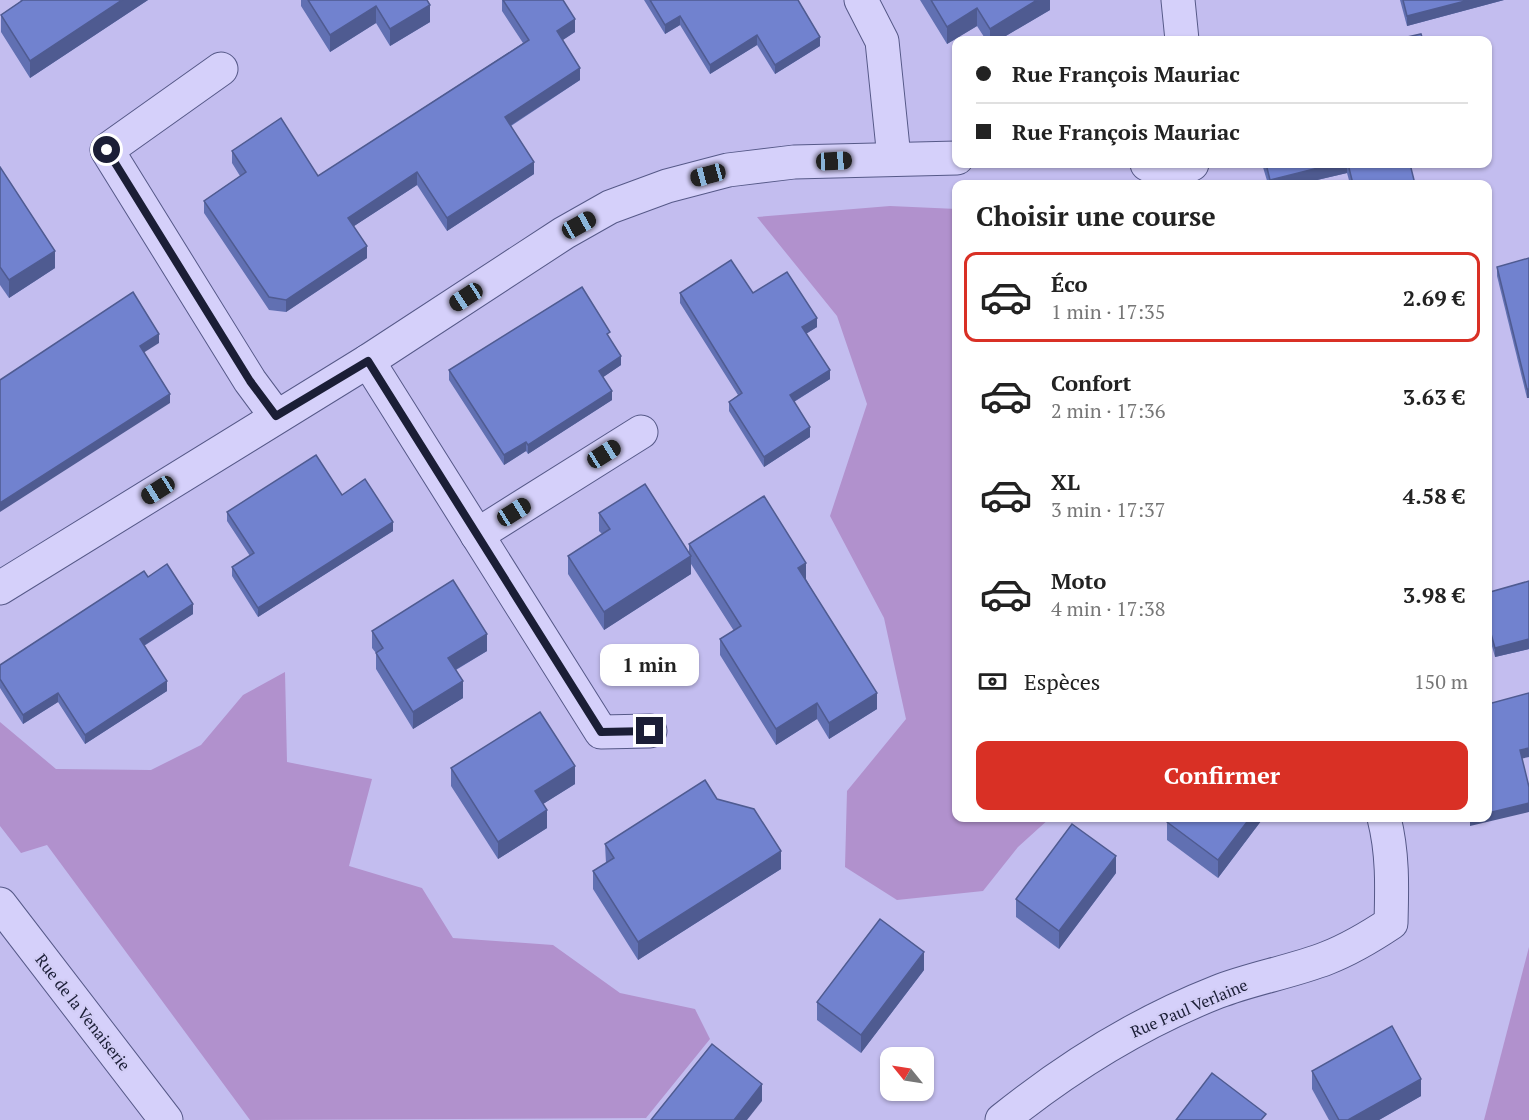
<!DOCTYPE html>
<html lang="fr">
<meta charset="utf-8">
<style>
:root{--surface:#fff;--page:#f6f6f6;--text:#222;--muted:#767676;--line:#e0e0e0;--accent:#d93025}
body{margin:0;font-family:"PT Serif",serif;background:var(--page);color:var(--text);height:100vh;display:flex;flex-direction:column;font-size:22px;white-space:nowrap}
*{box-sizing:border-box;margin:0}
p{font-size:20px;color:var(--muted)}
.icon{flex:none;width:33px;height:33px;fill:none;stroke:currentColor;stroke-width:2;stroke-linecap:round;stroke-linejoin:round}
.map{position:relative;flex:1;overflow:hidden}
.panel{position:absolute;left:952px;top:180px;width:540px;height:642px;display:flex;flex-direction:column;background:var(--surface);border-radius:12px;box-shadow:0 2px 4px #0004}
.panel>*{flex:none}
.guide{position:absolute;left:952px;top:36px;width:540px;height:132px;border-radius:12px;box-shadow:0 2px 4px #0004;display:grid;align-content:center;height:132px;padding:0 24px;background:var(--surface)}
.needle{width:39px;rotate:300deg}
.controls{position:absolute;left:880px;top:1047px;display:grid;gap:12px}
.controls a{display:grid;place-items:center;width:54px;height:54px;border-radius:12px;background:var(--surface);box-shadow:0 2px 4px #0004;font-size:30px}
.end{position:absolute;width:27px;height:27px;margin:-14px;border:8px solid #1b1e36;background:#fff;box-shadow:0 0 0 3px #fff}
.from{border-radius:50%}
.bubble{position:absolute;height:42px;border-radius:12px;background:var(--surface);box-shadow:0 2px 4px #0004;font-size:20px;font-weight:700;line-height:42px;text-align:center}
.car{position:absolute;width:18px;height:36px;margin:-18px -9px;border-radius:8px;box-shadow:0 0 4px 2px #0007;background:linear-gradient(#222 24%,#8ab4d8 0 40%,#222 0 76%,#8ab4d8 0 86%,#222 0)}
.guide b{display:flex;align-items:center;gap:21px;height:57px;font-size:22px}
.guide b+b{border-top:2px solid var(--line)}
.guide i{width:15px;height:15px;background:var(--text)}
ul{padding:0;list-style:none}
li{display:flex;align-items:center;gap:18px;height:90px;margin:0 12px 9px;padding:0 12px;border:3px solid transparent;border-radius:12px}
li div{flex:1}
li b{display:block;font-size:22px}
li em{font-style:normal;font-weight:700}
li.selected{border-color:var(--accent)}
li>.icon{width:54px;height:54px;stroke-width:1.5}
h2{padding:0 24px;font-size:27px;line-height:72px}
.pay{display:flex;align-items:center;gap:15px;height:66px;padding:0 24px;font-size:22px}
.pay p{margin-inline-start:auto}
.primary-button{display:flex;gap:12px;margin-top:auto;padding:12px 24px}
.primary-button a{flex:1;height:69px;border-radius:12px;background:var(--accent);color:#fff;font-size:24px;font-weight:700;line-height:69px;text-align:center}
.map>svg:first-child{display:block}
</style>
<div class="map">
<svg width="1529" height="1120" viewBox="0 0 1529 1120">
<rect width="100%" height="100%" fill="#c3bdef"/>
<!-- green -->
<g fill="#b191cd">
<polygon points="890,206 957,209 957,818 1050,818 1018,847 983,891 897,900 845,867 847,791 906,719 884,618 830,516 867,404 837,316 757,217"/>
<polygon points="285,672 287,762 372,779 349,866 422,888 453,938 553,945 620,993 695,1009 710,1039 646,1118 250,1120 47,845 21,853 0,826 0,722 56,769 151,770 201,745 243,695"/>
<polygon points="1529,947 1529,1120 1484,1120"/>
</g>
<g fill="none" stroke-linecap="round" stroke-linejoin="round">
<!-- minor casing -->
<g stroke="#565988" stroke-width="35">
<g id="minor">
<polyline points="861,0 882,41 894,158"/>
<polyline points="1178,0 1182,40"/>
<polyline points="221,69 107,150 250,381 276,416"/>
<path d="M1147,164C1161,173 1178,173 1192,164"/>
<polyline points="368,361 601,732 650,731"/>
<polyline points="477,535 641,432"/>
<polyline points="0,588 368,361 564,233 610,207 667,186 728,170 794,162 957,158"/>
<polyline points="0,904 166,1120"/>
<path d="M1002,1120C1068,1067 1138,1023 1217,992C1253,978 1291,972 1327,958C1350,949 1370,937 1391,923C1392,887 1393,853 1384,818"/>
</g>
</g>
<!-- minor -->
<use href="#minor" stroke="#d5d0fa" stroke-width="33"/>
</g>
<!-- wall -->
<g fill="#6170b2">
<polygon points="20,0 148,0 30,78 1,32 1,15 21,1"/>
<polygon points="301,0 427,0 430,22 390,46 376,23 330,52 301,6"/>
<polygon points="502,0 563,0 575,32 562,40 580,80 511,126 534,174 447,231 417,185 354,226 367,258 286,312 269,310 204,213 204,201 240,176 232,163 232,151 318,176 523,43 502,11"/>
<polygon points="644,0 798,0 820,46 775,74 757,45 710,74 680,25 665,34"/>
<polygon points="920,0 1050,0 1050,10 999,40 986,40 977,26 947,44"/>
<polygon points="1400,0 1504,0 1407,26"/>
<polygon points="1262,164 1410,164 1415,184 1350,184 1347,173 1300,184 1268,184"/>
<polygon points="0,167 55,268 9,298 0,285"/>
<polygon points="1529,258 1529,398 1527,398 1497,276 1497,267"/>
<polygon points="680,293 753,293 817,327 806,334 830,379 794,402 810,437 764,467 729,411 729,402 738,395 680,303"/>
<polygon points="610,339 621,365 603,377 612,400 528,454 526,451 504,465 449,380 449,370"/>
<polygon points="342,495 393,531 258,617 232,576 232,567 250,556 227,521 227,512"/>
<polygon points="599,513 689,552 689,544 806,579 877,709 829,739 817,719 776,745 720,655 720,639 734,631 691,564 691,574 604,630 568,574 568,556 602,534 599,531"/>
<polygon points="148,577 193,614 144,646 167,691 85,744 58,702 23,724 0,688 0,665"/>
<polygon points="1529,581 1529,649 1495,657 1488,632 1488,583 1490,592"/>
<polygon points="372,631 487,651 456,670 463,698 413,729 376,669 376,653 372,648"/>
<polygon points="451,768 575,784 543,804 547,828 498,859 451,786"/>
<polygon points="717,799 781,869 638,960 593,889 593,871 606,863 605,844"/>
<polygon points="1261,818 1261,821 1218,878 1167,840 1167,822"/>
<polygon points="1116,873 1059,949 1016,917 1016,899"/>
<polygon points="924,970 861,1053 817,1020 817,1002"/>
<polygon points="1312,1071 1421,1096 1379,1120 1329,1120 1312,1089"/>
</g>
<!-- shaded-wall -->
<g fill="#4f5b91">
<polygon points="122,0 148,0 30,78 30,61"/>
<polygon points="1037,0 1050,0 1050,10 999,40 990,40 990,29"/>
<polygon points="1469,0 1504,0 1407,26 1407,16"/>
<polygon points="430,5 430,22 390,46 390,29"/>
<polygon points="376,6 376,23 330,52 330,35"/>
<polygon points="977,8 977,26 947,44 947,27"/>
<polygon points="680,16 680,25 665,34 665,25"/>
<polygon points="575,19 575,32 557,44 557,31"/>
<polygon points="757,35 757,45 710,74 710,65"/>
<polygon points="820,37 820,46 775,74 775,65"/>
<polygon points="580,68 580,80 505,129 505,117"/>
<polygon points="534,162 534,174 447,231 447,218"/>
<polygon points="1334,164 1347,164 1347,173 1300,184 1270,184 1270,180"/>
<polygon points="417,172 417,185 348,230 348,218"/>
<polygon points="367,246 367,258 286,312 286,300"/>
<polygon points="55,251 55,268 9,298 9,280"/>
<polygon points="817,318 817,327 802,336 802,327"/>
<polygon points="159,334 159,343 140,355 140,346"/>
<polygon points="621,356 621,365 599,380 599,371"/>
<polygon points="830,370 830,379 790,404 790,395"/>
<rect x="1527" y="389" width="2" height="9"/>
<polygon points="612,391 612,400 528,454 528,445"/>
<polygon points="170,394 170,403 0,512 0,503"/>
<polygon points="810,427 810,437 764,467 764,457"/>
<polygon points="526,442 526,451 504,465 504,455"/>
<polygon points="393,522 393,531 258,617 258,608"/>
<polygon points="691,556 691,574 604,630 604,612"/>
<polygon points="806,563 806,579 798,584 798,568"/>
<polygon points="193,604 193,614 140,648 140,639"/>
<polygon points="487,634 487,651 448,674 448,658"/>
<polygon points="1529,639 1529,649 1495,657 1495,648"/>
<polygon points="167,681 167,691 85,744 85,735"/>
<polygon points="463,681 463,698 413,729 413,712"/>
<polygon points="58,693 58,702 23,724 23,715"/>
<polygon points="877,693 877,709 829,739 829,723"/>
<polygon points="817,703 817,719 776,745 776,729"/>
<polygon points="1529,748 1529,757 1520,759 1520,750"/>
<polygon points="575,766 575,784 535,809 535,791"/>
<polygon points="1529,803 1529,812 1470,826 1470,818 1488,818 1488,813"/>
<polygon points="547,810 547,828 498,859 498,842"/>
<polygon points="1250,818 1261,818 1261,821 1218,878 1218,860"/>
<polygon points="781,851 781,869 638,960 638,942"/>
<polygon points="1116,856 1116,873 1059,949 1059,931"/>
<polygon points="924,952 924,970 861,1053 861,1035"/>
<polygon points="1421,1079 1421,1096 1379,1120 1348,1120"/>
<polygon points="762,1084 762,1101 747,1120 734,1120"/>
</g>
<!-- building -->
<g fill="#7182cf" stroke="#4f5b91" stroke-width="1.5">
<polygon points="23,0 122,0 30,61 1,15"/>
<polygon points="308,0 427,0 430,5 390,29 376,6 330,35"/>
<polygon points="503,0 563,0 575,19 557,31 580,68 505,117 534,162 447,218 417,172 348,218 367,246 286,300 269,297 204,201 246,172 232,151 281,118 318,176 529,40"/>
<polygon points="650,0 798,0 820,37 775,65 757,35 710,65 680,16 665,25"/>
<polygon points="931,0 1037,0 990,29 977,8 947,27"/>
<polygon points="1403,0 1469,0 1407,16"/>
<polygon points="1421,34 1423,40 1394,40"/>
<polygon points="1266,164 1334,164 1270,180"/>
<polygon points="1348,164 1410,164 1415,184 1353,184"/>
<polygon points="0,167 55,251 9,280 0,267"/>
<polygon points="1529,258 1529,389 1527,389 1497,267"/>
<polygon points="731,260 753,293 787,272 817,318 802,327 830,370 790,395 810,427 764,457 729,402 742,393 680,293"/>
<polygon points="582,287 610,332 607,334 621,356 599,371 612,391 528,445 526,442 504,455 449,370"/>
<polygon points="133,292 159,334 140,346 170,394 0,503 0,380"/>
<polygon points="316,455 342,495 365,479 393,522 258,608 232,567 254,553 227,512"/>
<polygon points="645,484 691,556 604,612 568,556 610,529 599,513"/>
<polygon points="764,496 806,563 798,568 877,693 829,723 817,703 776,729 720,639 741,626 689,544"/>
<polygon points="167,564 193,604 140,639 167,681 85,735 58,693 23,715 0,679 0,665 144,571 148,577"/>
<polygon points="453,580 487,634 448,658 463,681 413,712 376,653 383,648 372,631"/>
<polygon points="1529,581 1529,639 1495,648 1488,623 1488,583 1490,592"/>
<polygon points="1529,693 1529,748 1520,750 1529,787 1529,803 1488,813 1488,704"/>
<polygon points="540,712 575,766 535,791 547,810 498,842 451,768"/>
<polygon points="705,780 717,799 754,809 781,851 638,942 593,871 614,858 605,844"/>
<polygon points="1171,818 1250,818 1218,860 1167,822"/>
<polygon points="1072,824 1116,856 1059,931 1016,899"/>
<polygon points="880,919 924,952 861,1035 817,1002"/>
<polygon points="1392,1026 1421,1079 1348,1120 1339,1120 1312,1071"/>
<polygon points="712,1044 762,1084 734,1120 651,1120"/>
<polygon points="1212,1073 1266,1114 1261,1120 1176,1120"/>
</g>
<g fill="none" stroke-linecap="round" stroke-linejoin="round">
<!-- route -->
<polyline stroke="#1b1e36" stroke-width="8" points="107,150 250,381 276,416 368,361 601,732 650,731"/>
</g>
<g text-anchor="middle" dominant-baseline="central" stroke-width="5" stroke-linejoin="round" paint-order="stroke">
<!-- street labels -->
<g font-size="16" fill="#1b1e36" stroke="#d2cdf6">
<text transform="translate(1189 1008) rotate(-23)">Rue Paul Verlaine</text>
<text transform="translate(83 1012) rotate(52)">Rue de la Venaiserie</text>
</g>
</g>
</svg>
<div class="controls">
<a><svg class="needle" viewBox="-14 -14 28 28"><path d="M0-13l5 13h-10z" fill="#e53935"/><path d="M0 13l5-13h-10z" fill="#767676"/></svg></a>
</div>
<i class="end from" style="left:107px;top:150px"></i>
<i class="end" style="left:650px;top:731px"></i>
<div class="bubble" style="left:600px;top:644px;width:99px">1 min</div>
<i class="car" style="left:834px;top:161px;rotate:87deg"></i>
<i class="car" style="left:708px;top:175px;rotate:255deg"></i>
<i class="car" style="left:579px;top:225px;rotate:61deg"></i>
<i class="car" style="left:466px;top:297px;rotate:237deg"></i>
<i class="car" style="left:604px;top:454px;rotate:58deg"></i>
<i class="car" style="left:158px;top:490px;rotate:238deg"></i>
<i class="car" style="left:514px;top:512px;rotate:58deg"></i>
<div class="guide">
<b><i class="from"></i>Rue François Mauriac</b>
<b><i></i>Rue François Mauriac</b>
</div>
<section class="panel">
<h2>Choisir une course</h2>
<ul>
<li class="selected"><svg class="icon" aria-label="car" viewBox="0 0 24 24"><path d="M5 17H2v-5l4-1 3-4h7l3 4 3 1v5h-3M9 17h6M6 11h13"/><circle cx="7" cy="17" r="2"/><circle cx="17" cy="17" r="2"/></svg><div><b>Éco</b><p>1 min · 17:35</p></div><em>2.69 €</em></li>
<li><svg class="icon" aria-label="car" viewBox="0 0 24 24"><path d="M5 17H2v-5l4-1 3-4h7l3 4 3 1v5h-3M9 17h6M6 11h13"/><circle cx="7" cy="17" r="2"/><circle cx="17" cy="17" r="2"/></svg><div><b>Confort</b><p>2 min · 17:36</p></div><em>3.63 €</em></li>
<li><svg class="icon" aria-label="car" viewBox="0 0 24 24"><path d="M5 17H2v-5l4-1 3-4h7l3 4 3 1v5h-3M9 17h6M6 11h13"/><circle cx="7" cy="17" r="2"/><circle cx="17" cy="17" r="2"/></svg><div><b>XL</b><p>3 min · 17:37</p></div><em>4.58 €</em></li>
<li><svg class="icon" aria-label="car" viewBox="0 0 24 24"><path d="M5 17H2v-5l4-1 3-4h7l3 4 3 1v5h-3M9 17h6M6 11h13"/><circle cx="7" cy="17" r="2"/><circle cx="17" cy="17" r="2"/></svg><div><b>Moto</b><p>4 min · 17:38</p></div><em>3.98 €</em></li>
</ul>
<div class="pay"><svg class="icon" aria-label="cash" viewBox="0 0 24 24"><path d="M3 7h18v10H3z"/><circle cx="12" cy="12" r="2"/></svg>Espèces<p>150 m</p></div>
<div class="primary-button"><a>Confirmer</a></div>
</section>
</div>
